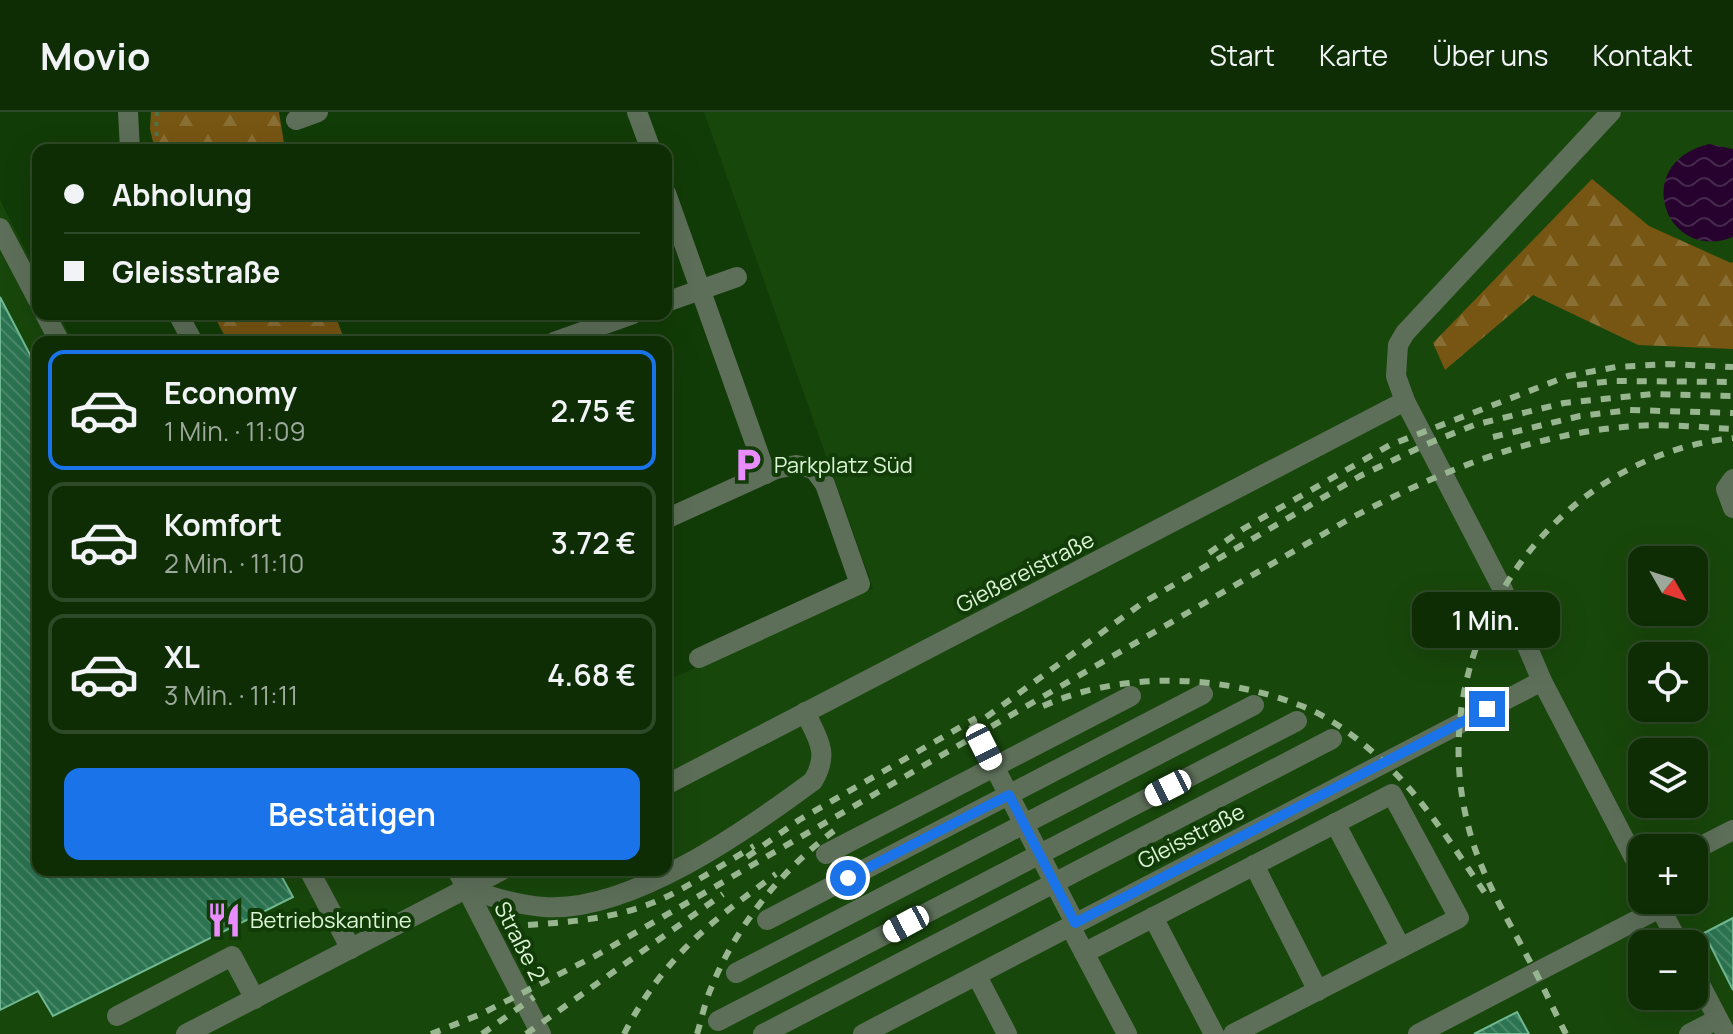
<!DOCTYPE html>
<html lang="de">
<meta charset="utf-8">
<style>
:root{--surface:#0e2d05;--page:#17350f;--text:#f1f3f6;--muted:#9ba89a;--line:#2e4927;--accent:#1a73e8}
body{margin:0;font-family:Manrope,sans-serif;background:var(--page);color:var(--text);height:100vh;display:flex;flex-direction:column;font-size:30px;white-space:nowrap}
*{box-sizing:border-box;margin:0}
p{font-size:26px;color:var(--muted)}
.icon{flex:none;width:44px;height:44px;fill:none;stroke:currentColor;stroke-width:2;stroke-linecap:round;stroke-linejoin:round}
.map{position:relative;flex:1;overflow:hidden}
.panel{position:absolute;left:32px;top:224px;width:640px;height:540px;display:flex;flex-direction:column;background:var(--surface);border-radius:16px;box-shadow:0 8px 32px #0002,0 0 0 2px var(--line)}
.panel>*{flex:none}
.guide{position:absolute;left:32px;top:32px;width:640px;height:176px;border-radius:16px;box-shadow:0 8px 32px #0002,0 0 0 2px var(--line);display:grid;align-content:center;height:176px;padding:0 32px;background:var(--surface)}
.needle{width:52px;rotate:129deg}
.buttons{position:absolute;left:1628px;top:434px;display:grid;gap:16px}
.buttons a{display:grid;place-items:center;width:80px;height:80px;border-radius:16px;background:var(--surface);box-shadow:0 8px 32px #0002,0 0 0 2px var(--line);font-size:40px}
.end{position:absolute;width:36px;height:36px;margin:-18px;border:10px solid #1a73e8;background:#fff;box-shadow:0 0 0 4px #fff}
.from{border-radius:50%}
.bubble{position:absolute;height:56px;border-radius:16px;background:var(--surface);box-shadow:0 8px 32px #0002,0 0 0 2px var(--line);font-size:26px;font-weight:600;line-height:56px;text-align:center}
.car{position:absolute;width:24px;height:48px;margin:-24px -12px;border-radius:10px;box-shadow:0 0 6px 2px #0007;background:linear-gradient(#fff 24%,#345 0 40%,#fff 0 76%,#345 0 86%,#fff 0)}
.guide b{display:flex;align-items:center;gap:28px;height:76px;font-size:30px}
.guide b+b{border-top:2px solid var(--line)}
.guide i{width:20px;height:20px;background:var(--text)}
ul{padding:14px 0 0;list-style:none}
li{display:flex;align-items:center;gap:24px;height:120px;margin:0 16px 12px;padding:0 16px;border:4px solid var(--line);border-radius:16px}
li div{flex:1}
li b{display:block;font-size:30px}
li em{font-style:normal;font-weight:600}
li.current{border-color:var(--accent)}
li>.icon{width:72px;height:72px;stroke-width:1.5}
.cta{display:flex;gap:16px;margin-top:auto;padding:16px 32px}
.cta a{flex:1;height:92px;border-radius:16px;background:var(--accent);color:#fff;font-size:32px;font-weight:600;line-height:92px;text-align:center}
header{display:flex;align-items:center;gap:48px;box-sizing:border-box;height:112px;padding:0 40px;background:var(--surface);border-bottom:2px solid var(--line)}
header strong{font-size:38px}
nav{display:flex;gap:44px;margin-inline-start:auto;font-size:28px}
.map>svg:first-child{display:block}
</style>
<header>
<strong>Movio</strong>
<nav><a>Start</a><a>Karte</a><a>Über uns</a><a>Kontakt</a></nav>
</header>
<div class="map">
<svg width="1733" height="922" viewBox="0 0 1733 922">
<defs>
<pattern id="forest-firs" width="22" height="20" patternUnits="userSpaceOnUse" patternTransform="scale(2)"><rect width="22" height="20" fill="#775613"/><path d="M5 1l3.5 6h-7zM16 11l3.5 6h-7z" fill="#8a6f35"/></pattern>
<pattern id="water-waves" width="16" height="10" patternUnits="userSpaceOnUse" patternTransform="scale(2)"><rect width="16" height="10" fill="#27022f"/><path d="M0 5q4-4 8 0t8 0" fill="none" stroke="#46284c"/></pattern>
<pattern id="building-back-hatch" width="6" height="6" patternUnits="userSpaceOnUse" patternTransform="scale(2)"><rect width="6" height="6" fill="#2b7351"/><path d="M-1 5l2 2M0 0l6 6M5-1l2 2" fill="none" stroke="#498869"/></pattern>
</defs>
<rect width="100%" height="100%" fill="#123c07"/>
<!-- built -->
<path fill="#18470b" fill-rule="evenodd" d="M704,0H1733V922H0V88L38,162V202H59L73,230H38V758H666V569L873,476ZM1642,448H1694V500H1642ZM1642,544H1694V596H1642ZM1642,640H1694V692H1642ZM1642,736H1694V788H1642ZM1642,832H1694V884H1642Z"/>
<!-- forest -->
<g fill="url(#forest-firs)">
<polygon points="151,0 279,0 285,38 155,38 150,17"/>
<polygon points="1592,67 1649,114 1731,151 1733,150 1733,237 1638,233 1533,183 1445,258 1433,231"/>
<polygon points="213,202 335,202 345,230 228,230"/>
</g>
<!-- water -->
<path fill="url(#water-waves)" d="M1709,32L1733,37V125C1667,152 1628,52 1709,32Z"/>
<!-- building -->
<g fill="url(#building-back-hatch)" stroke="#71b993" stroke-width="2">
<polygon points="0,185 38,258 38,758 278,758 293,785 53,904 38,879 0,898"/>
<polygon points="1733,806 1733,878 1704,821"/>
<polygon points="1517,900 1529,922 1474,922"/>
</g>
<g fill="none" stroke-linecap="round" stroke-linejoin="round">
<!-- path -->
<polyline stroke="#507446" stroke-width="4" stroke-dasharray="4 6" stroke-linecap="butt" points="157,0 156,19 160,38"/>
<!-- minor -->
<g stroke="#5d6f59" stroke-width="20">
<polyline points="128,0 130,38"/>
<polyline points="637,0 651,38"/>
<polyline points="1611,0 1405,221 1398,233 1396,264 1405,289 1502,476 1542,569 1642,761"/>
<polyline points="296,8 318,0"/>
<polyline points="666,81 766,362"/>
<polyline points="0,116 38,188"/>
<polyline points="666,190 737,165"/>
<polyline points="45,202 60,230"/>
<polyline points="178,202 193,230"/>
<polyline points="554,230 633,202"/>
<polyline points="1733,367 1726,377 1733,396"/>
<polyline points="666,407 776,357 796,353 814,357 825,372 860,472 699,546"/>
<polyline points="984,635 1075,811"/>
<polyline points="666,673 1405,289"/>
<polyline points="1335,711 1401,836"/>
<polyline points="1694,738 1733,718"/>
<polyline points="826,742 1131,584"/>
<polyline points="1254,753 1318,879"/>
<polyline points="309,758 351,837"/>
<polyline points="457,758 541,922"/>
<path d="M467,776C493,786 516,793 544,795C630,801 747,718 813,669C830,641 818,627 805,600"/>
<polyline points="1656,788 1679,832"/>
<polyline points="1153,805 1214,922"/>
<polyline points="767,808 1203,582"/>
<polyline points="1070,814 1127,922"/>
<polyline points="1084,841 1392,682 1459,806 1233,922"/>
<polyline points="736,861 1254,593"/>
<polyline points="1694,861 1726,922"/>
<polyline points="977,864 1007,922"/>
<polyline points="117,904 232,844 255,887"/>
<polyline points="718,909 1297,609"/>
<polyline points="186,922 502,758"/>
<polyline points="763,922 1332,627"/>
<polyline points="863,922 1542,569"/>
<polyline points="1418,922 1660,796"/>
<polyline points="1689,922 1718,907"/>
</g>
<!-- rail -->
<g stroke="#97b58f" stroke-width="6" stroke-dasharray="10 10" stroke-linecap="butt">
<polyline points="1577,273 1613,269 1733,270"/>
<polyline points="1493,325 1580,304 1630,298 1733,301"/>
<polyline points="1209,441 1243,417 1390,333 1568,264 1616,255 1668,252 1733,255"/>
<path d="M1043,594C1122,559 1219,562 1299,593C1330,604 1361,629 1385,651C1425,689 1454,736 1485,781"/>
<polyline points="970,617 1141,492 1360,364 1427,332 1474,313 1564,291 1652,282 1733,284"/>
<polyline points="747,745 799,708 976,606"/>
<path d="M528,813C574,810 619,806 662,787C693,772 724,752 754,734"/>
<path d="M431,922L481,902L597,843L1351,406C1437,361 1525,324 1623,315C1658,311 1697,315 1733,317"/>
<polyline points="482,922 534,885"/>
<polyline points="526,922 723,782"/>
<path d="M624,922C663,846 709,811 776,762"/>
<path d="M697,922C702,906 705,889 712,874C737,812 784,755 839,715"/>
<path d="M1566,922C1553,897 1542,871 1528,846C1505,802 1478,758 1467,709C1424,532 1550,345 1733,326"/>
</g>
</g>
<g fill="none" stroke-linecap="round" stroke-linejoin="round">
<!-- route -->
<polyline stroke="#1a73e8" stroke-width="10" points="848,766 1009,683 1075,811 1487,597"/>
</g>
<!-- icons -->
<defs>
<g id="parking-bare" transform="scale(2.76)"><path d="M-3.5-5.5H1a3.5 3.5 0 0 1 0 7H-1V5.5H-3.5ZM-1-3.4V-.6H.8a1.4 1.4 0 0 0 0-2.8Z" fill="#e98dfe" stroke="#123c07" stroke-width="2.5" paint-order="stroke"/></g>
<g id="restaurant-bare" transform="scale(2.76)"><path d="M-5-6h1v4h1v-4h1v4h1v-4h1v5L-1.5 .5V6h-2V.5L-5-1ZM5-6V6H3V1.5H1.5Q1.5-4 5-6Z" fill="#e98dfe" stroke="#123c07" stroke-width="2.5" paint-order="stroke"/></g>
</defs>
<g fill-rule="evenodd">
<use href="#parking-bare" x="748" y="353"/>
<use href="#restaurant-bare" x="224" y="808"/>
</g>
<g text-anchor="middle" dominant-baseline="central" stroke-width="8" stroke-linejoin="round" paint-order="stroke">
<!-- poi labels -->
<g font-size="22" fill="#ddf5d7" stroke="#123c07" text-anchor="start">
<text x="774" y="353">Parkplatz Süd</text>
<text x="250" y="808">Betriebskantine</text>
</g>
<!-- street labels -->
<g font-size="22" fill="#ddf5d7" stroke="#123c07">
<text transform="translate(1025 460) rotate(-27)">Gießereistraße</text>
<text transform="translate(1191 724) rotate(-27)">Gleisstraße</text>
<text transform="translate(520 829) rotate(63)">Straße 2</text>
</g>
</g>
</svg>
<div class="buttons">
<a><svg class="needle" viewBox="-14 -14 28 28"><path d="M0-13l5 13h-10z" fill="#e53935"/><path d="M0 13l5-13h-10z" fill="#9ba89a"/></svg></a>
<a><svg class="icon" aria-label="locate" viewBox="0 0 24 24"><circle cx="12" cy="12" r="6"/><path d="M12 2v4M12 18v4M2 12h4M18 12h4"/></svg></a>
<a><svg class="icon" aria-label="layers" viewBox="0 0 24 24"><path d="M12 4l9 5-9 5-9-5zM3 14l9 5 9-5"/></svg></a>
<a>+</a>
<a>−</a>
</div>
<i class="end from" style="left:848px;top:766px"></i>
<i class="end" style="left:1487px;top:597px"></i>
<div class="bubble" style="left:1412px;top:480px;width:148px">1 Min.</div>
<i class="car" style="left:984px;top:635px;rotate:153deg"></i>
<i class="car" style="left:1168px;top:676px;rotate:243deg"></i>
<i class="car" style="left:906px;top:812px;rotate:242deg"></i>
<div class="guide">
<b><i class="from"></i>Abholung</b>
<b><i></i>Gleisstraße</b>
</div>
<section class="panel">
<ul>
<li class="current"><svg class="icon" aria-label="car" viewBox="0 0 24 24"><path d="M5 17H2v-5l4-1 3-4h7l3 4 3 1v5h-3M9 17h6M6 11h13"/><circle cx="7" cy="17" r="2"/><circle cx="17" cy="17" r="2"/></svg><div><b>Economy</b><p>1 Min. · 11:09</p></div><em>2.75 €</em></li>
<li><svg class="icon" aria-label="car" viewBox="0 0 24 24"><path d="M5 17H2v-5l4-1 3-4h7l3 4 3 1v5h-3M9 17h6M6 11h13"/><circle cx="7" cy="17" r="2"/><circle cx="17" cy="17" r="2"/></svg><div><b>Komfort</b><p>2 Min. · 11:10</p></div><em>3.72 €</em></li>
<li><svg class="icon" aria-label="car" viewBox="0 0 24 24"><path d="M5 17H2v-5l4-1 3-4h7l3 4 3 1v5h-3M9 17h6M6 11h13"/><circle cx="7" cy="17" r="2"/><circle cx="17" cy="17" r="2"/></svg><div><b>XL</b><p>3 Min. · 11:11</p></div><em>4.68 €</em></li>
</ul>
<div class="cta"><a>Bestätigen</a></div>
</section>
</div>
